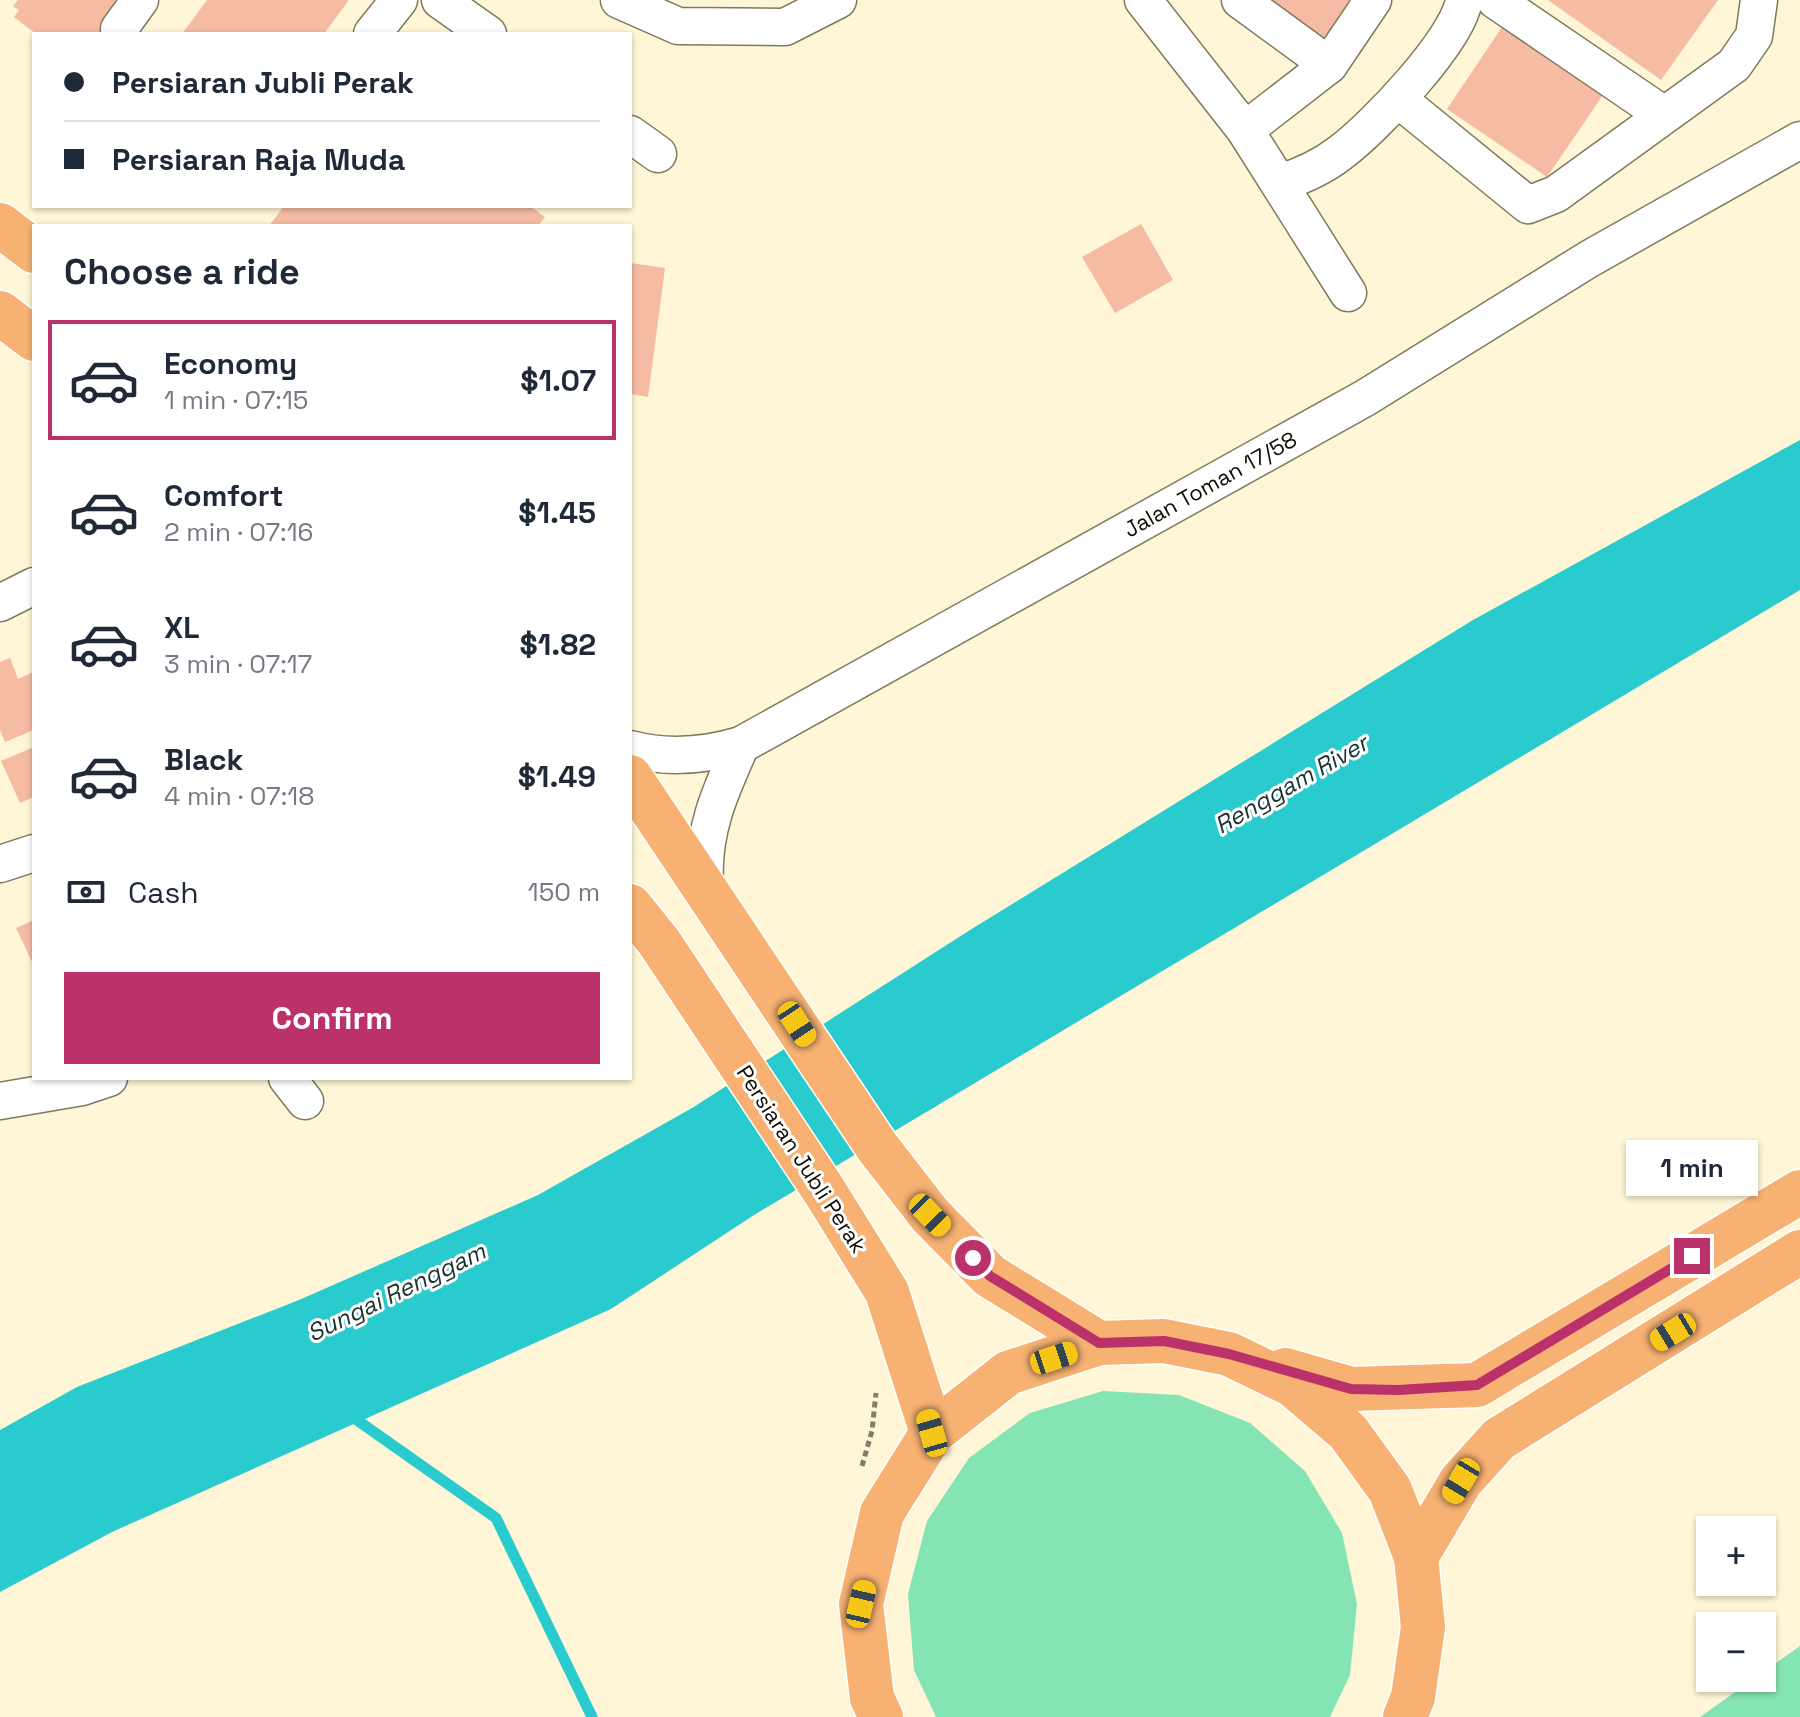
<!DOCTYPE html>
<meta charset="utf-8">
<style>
:root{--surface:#fff;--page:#f6f6f7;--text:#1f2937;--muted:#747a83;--line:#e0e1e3;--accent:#bb316a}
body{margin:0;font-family:"Space Grotesk",sans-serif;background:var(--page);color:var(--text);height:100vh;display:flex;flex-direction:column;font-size:30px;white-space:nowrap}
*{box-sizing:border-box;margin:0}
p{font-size:26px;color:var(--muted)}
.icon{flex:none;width:44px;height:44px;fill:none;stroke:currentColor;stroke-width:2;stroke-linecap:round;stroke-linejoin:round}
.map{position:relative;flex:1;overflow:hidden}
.panel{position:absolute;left:32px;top:224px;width:600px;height:856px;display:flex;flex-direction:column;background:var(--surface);border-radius:0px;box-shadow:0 2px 6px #0004}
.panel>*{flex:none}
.banner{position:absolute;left:32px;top:32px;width:600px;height:176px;border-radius:0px;box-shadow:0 2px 6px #0004;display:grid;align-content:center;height:176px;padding:0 32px;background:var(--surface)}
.buttons{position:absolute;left:1696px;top:1516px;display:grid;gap:16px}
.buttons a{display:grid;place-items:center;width:80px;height:80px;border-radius:0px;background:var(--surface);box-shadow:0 2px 6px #0004;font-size:40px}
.end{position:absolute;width:36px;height:36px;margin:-18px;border:10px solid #bb316a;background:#fff;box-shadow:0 0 0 4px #fff}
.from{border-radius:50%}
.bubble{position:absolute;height:56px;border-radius:0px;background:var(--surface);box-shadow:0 2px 6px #0004;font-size:26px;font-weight:600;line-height:56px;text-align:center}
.car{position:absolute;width:24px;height:48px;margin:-24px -12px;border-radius:10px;box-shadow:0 0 6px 2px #0007;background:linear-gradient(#f5c518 24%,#345 0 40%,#f5c518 0 76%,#345 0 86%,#f5c518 0)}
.banner b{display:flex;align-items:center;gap:28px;height:76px;font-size:30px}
.banner b+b{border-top:2px solid var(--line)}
.banner i{width:20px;height:20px;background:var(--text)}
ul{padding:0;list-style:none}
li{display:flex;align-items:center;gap:24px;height:120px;margin:0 16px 12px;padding:0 16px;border:4px solid transparent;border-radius:0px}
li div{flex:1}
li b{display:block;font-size:30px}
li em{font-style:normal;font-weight:600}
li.current{border-color:var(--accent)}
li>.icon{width:72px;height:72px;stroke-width:1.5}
h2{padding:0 32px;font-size:36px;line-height:96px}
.pay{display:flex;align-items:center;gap:20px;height:88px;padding:0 32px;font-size:30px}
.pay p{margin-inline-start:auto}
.cta{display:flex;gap:16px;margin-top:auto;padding:16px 32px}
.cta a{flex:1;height:92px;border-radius:0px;background:var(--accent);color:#fff;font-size:32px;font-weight:600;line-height:92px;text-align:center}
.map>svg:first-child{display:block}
</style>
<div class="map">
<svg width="1800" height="1717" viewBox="0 0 1800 1717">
<rect width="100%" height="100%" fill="#fef6d6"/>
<!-- green -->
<g fill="#85e4b3">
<polygon points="1103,1391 1179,1395 1250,1423 1305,1471 1342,1533 1357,1604 1350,1675 1330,1717 936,1717 914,1670 908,1594 927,1521 969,1458 1030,1413"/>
<polygon points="1800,1646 1800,1717 1700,1717 1755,1678 1762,1678 1762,1673"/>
</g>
<!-- water -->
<polygon fill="#2acbce" points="1800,440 1800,590 754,1215 611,1309 112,1532 0,1592 0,1430 77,1387 299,1300 538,1195 692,1108 970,930 1473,620"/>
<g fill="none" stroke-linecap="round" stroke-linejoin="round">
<!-- stream -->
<polyline stroke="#2acbce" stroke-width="11" points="347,1413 496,1518 592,1717"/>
</g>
<!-- building -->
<g fill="#f5bca3">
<polygon points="18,0 128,0 102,34 36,34 14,17 19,10 13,6"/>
<polygon points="207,0 349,0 324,34 182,34"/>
<polygon points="1258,0 1362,0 1325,49"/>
<polygon points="1548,0 1718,0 1661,80"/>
<polygon points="1502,27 1603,95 1547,177 1447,109"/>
<polygon points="284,206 530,206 545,217 538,226 269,226"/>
<polygon points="1141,224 1173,280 1115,313 1082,257"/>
<polygon points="630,263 665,268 648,397 630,394"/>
<polygon points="10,658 18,679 34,672 34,730 5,742 0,730 0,662"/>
<polygon points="34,747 34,797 20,803 1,761"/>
<polygon points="34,920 34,966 16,928"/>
</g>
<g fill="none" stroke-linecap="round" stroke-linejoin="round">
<!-- minor casing -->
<g stroke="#80795d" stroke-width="39">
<g id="minor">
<polyline points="440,0 488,34"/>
<polyline points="619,0 678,26 785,27 838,0"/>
<polyline points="1143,0 1245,130 1348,293"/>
<polyline points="1240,0 1329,65"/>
<polyline points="1495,0 1664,115"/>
<polyline points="119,29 140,0"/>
<polyline points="372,34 399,0"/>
<polyline points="1398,99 1528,205 1556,194 1734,65 1754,36 1759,0"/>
<polyline points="1245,130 1329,65 1373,0"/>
<polyline points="630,134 658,154"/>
<path d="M1280,183C1302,176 1322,167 1340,153C1374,128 1458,40 1464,0"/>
<polyline points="0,603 34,586"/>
<path d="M630,749C668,759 704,756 741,745L1365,398L1589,259L1800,140"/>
<polyline points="0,864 34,853"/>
<path d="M705,883C702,831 720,792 741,745"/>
<polyline points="287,1078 305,1101"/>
<polyline points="0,1101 82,1087 109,1078"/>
</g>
</g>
<!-- major casing -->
<g stroke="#fff" stroke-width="47">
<g id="major">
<polyline points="0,225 34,251"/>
<polyline points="0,313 34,339"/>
<polyline points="630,777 878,1148 930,1215 990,1276 1099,1343"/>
<polyline points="630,906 659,942 825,1192 887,1292 932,1433"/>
<polyline points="1285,1370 1351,1389 1477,1385 1800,1192"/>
<polyline points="1416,1557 1461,1481 1499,1439 1800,1252"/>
<polyline points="881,1717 872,1698 861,1604 882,1513 932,1433 1008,1373 1099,1343 1164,1341 1229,1354 1293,1385 1348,1432 1390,1490 1416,1557 1423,1627 1413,1697 1405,1717"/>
</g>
</g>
<!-- path -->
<polyline stroke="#827d69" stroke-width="5" stroke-dasharray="6 4" stroke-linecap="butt" points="862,1466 872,1431 876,1393"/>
<!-- minor -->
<use href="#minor" stroke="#fff" stroke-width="36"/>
<!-- major -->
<use href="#major" stroke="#f6b173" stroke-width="44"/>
</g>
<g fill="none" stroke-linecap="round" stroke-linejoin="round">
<!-- route -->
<polyline stroke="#bb316a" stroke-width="10" points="973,1258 990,1276 1099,1343 1164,1341 1229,1354 1351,1389 1399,1390 1477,1385 1692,1256"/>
</g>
<g text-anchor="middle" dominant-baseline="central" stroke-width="6" stroke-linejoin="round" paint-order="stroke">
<!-- street labels -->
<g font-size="22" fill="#100d04" stroke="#fff">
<text transform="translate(1210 484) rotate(-29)">Jalan Toman 17/58</text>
<text transform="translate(802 1159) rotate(57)">Persiaran Jubli Perak</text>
</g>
<!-- water labels -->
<g font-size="24" font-style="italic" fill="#183131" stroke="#fff">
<text transform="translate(1291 784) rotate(-30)">Renggam River</text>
<text transform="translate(396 1292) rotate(-26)">Sungai Renggam</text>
</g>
</g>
</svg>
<div class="buttons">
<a>+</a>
<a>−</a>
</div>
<i class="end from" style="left:973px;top:1258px"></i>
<i class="end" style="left:1692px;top:1256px"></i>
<div class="bubble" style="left:1626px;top:1140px;width:132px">1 min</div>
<i class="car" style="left:797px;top:1024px;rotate:147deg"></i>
<i class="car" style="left:930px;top:1215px;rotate:136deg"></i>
<i class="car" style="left:1673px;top:1332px;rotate:239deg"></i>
<i class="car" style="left:1054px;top:1358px;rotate:72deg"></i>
<i class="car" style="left:932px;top:1433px;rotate:344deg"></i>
<i class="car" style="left:1461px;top:1481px;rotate:211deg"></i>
<i class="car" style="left:861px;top:1604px;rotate:13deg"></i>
<div class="banner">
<b><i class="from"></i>Persiaran Jubli Perak</b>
<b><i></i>Persiaran Raja Muda</b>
</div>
<section class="panel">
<h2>Choose a ride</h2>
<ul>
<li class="current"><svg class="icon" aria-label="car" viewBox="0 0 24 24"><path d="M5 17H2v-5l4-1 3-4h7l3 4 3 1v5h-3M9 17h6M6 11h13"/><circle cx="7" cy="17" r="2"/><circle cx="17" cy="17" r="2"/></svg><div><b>Economy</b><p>1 min · 07:15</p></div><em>$1.07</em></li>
<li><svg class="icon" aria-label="car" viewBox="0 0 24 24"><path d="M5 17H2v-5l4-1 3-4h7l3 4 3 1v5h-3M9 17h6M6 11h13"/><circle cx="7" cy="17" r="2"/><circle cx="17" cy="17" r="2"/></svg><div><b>Comfort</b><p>2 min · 07:16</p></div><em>$1.45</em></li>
<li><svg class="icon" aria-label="car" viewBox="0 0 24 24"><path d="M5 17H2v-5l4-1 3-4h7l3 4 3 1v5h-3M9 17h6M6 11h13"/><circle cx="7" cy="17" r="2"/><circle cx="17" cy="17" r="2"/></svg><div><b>XL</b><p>3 min · 07:17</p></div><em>$1.82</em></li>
<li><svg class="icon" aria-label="car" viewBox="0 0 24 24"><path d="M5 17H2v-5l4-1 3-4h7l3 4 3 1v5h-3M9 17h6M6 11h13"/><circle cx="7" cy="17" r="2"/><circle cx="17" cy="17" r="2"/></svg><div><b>Black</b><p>4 min · 07:18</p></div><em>$1.49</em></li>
</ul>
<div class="pay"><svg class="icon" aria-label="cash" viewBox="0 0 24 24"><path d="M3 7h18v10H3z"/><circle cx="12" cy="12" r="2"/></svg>Cash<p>150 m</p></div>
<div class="cta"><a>Confirm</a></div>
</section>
</div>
